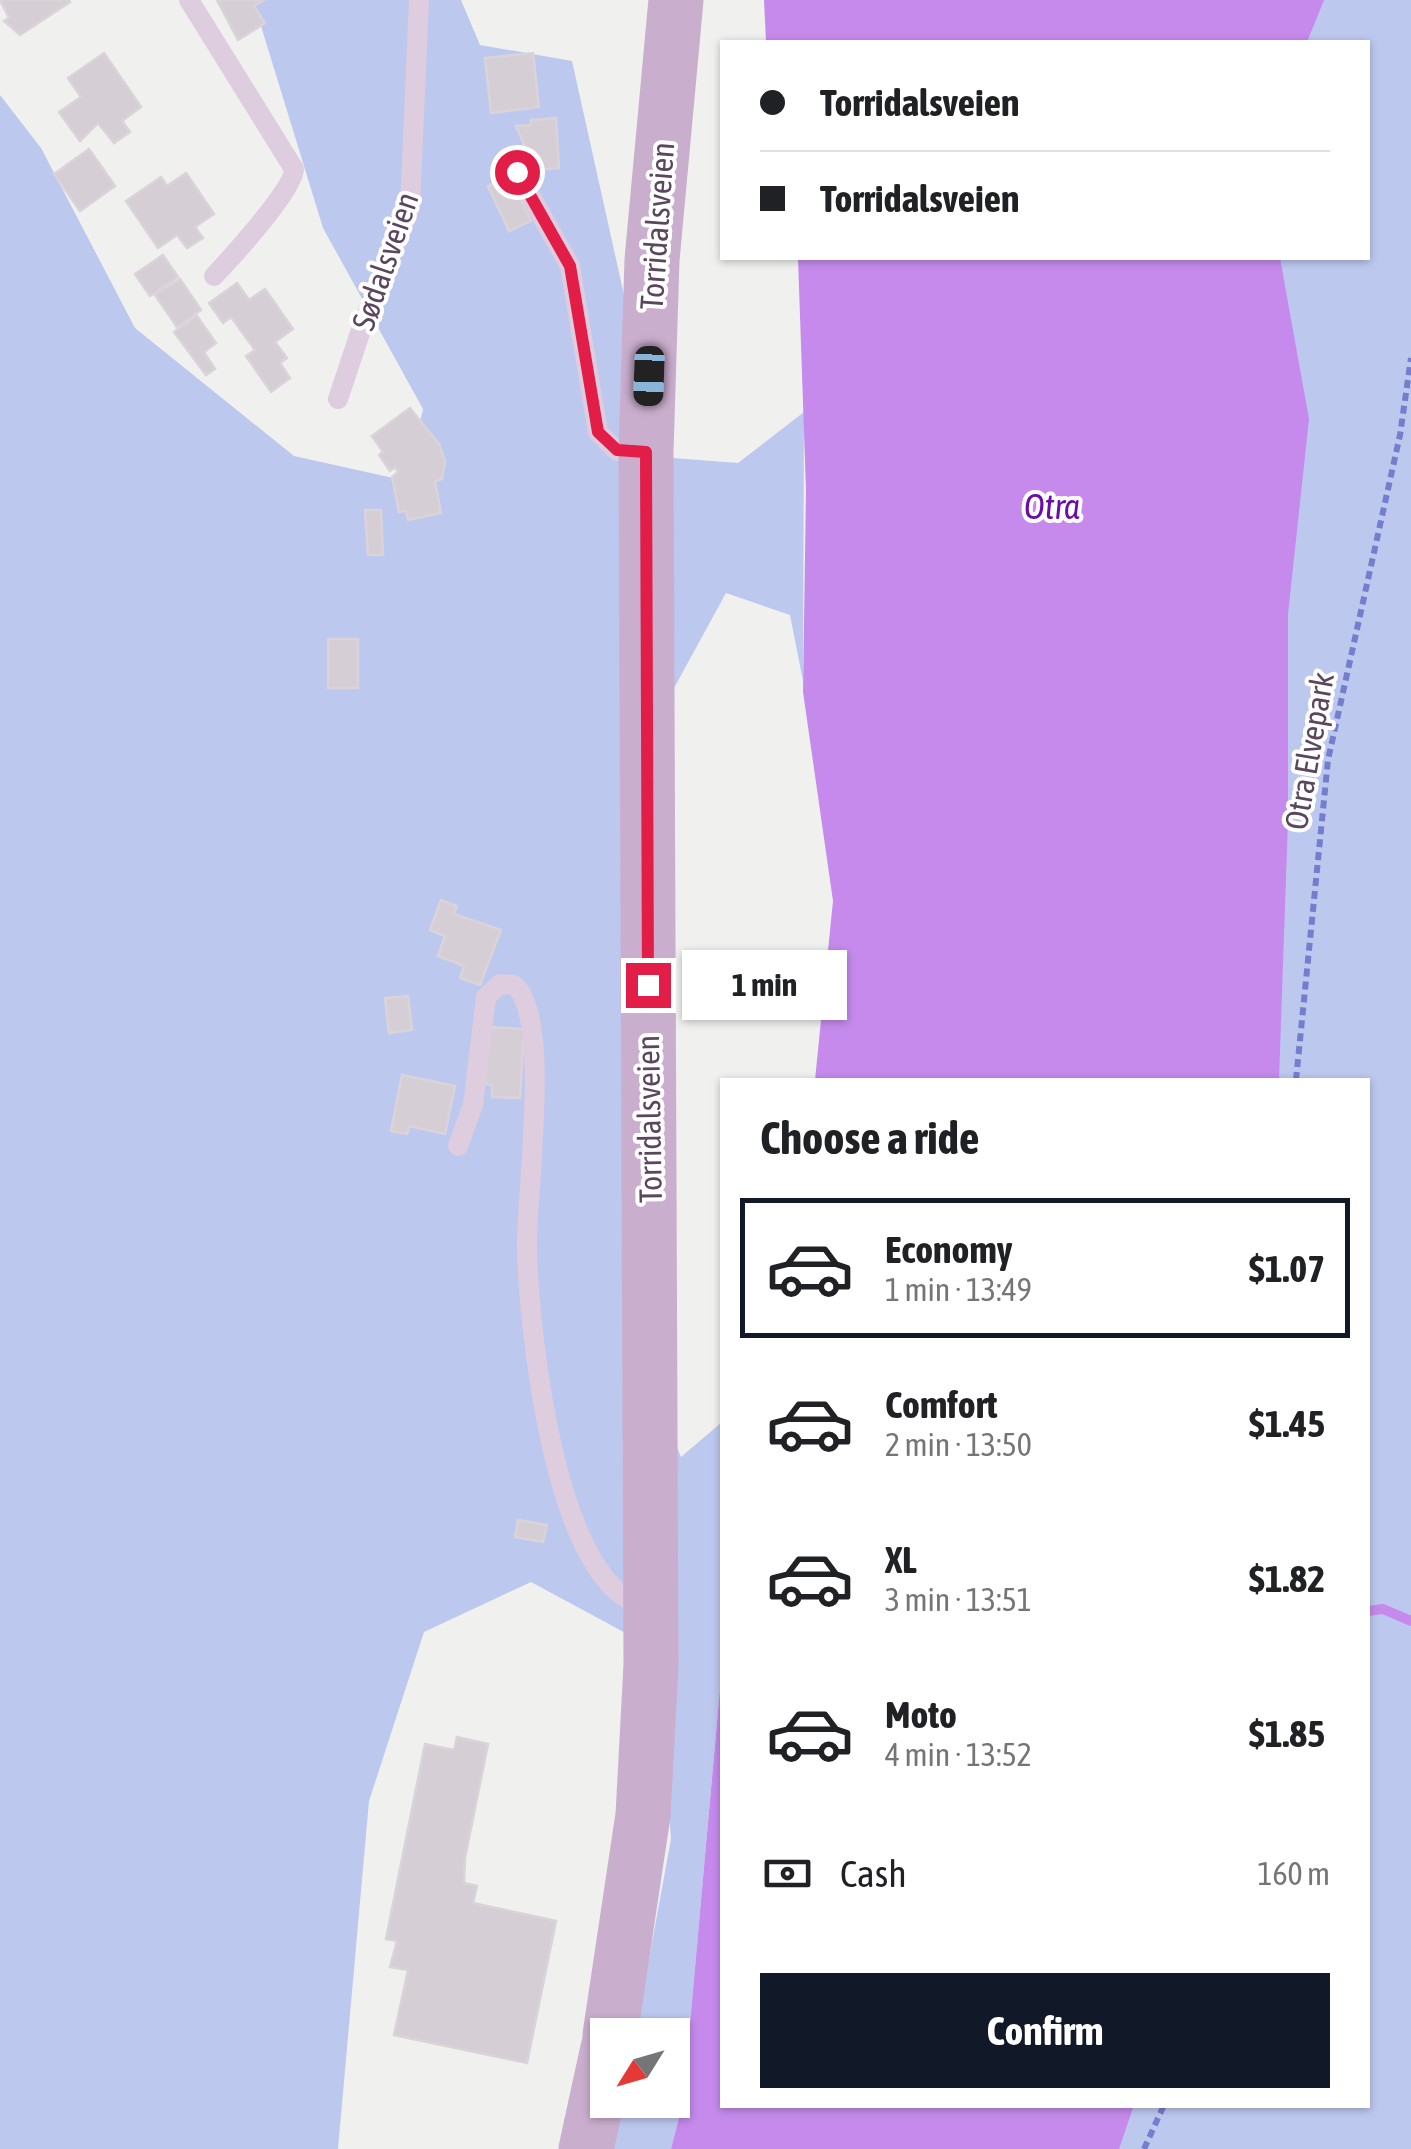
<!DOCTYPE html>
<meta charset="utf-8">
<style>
:root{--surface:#fff;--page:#f2f2f2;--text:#202124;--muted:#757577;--line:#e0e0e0;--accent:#111827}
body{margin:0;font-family:"Asap Condensed",sans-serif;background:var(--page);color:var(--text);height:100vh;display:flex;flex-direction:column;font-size:38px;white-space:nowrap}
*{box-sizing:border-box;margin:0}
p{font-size:32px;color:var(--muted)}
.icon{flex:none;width:55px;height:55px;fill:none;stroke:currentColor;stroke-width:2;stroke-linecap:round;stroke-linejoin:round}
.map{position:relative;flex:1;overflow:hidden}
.panel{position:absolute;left:720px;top:1078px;width:650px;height:1030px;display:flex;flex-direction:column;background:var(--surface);border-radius:0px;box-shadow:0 2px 8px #0004}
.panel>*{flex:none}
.hud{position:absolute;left:720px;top:40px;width:650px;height:220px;border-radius:0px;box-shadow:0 2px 8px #0004;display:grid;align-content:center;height:220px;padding:0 40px;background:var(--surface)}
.needle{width:65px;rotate:233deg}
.fabs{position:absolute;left:590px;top:2018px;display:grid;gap:20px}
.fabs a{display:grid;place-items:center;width:100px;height:100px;border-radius:0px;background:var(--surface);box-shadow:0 2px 8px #0004;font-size:50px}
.end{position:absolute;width:45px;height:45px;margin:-22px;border:12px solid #e11d48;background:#fff;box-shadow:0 0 0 5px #fff}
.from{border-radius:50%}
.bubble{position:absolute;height:70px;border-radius:0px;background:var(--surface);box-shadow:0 2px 8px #0004;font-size:32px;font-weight:700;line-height:70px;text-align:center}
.car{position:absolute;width:30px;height:60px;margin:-30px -15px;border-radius:12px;box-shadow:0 0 8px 2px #0007;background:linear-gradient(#222 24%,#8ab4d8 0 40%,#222 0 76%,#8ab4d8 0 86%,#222 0)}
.hud b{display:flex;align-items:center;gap:35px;height:95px;font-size:38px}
.hud b+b{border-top:2px solid var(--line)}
.hud i{width:25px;height:25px;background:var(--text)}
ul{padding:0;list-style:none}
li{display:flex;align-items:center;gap:30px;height:140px;margin:0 20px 15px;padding:0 20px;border:5px solid transparent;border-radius:0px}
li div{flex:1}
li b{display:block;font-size:38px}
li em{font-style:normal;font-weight:700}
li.active{border-color:var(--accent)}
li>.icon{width:90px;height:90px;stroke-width:1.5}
h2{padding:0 40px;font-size:45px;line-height:120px}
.pay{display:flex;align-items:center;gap:25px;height:110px;padding:0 40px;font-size:38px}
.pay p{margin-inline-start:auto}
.button{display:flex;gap:20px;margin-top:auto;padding:20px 40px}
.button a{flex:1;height:115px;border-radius:0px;background:var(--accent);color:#fff;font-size:40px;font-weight:700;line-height:115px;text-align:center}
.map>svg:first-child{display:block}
</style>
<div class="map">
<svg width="1411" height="2149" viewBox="0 0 1411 2149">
<rect width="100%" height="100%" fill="#f0f1ef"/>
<!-- green -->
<g fill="#bdc8ef">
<polygon points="253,0 461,0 480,45 572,61 660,457 738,463 804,412 803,681 790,615 726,593 644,743 633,1336 681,1457 722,1422 722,1666 683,2102 671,2149 602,2149 617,2100 672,2100 672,2035 635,2035 671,1839 657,1650 531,1582 424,1632 369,1801 338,2149 0,2149 0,95 41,148 135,328 294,456 407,481 423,409 323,228"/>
<polygon points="1163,0 1411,0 1411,2149 856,2149 871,2105 1368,2105 1368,1080 1048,1080 1094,258 1368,258 1368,42 1151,42"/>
</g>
<!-- water -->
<g fill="#c58aec">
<polygon points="764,0 1324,0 1307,42 766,42"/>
<polygon points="798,258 1280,258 1309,419 1288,614 1288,820 1279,1080 815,1080 833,901 803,692 806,490"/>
<polygon points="722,1666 722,2105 1134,2105 1119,2149 671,2149 683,2102"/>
</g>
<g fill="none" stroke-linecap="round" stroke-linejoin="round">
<!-- stream -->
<polyline stroke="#c58aec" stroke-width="10" points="1368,1611 1383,1609 1411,1621"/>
</g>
<!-- building -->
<g fill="#d6ced5" stroke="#dad3da" stroke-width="2.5">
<polygon points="0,0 69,0 70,2 20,35 4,21 9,18"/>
<polygon points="217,0 264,0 254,6 265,23 238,40"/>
<polygon points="104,53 141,107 122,121 130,132 114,143 98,123 80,141 59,112 81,97 68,78"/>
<polygon points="533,53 539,107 491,113 485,58"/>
<polygon points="556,118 559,168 535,170 516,126 531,125 531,120"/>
<polygon points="89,149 115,186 80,211 54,174"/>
<polygon points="186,173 214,214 195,227 203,238 187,248 177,235 158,248 126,201 161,177 167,186"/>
<polygon points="509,176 531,221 509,231 488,186"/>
<polygon points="163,255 178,277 150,296 135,274"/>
<polygon points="180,279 201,310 177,327 155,295"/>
<polygon points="237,283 249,300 265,289 293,329 275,342 287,358 280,363 290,378 271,392 246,356 255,350 231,317 223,323 209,303"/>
<polygon points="197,316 216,343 204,352 215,369 206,375 174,332"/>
<polygon points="410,408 439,444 445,461 442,479 435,481 441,513 408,520 406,511 399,512 392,477 398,472 395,467 390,471 379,455 383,452 372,436"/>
<polygon points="365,510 381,510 383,555 368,555"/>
<rect x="328" y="639" width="30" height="49"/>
<polygon points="441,900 457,906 454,914 501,930 480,985 460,978 464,966 438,956 445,936 430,930"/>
<polygon points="408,996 412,1030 389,1033 385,998"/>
<polygon points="489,1027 524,1029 520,1098 492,1097 492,1085 485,1084"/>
<polygon points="402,1075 455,1086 445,1134 409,1126 407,1134 391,1131"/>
<polygon points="518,1520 547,1525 543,1542 515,1537"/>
<polygon points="457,1737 488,1744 465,1858 464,1883 477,1886 473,1903 556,1921 527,2063 394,2035 408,1970 390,1967 397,1941 386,1939 425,1744 454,1750"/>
</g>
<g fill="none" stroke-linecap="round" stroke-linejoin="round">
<!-- path -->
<g stroke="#757ecd" stroke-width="6" stroke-dasharray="8 5" stroke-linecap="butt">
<polyline points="1296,1080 1328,760 1400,435 1411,358"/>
<polyline points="1144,2149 1164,2105"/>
</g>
<!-- service -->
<g stroke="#ddcddf" stroke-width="20">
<path d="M189,0L294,169C295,188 231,258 214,276"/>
<polyline points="517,172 570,266 598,432 617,451 644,452"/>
<polyline points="338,399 364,321 410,208 419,0"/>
<path d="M458,1146L473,1105L486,997L500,984L514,985C552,1015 526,1195 527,1246C528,1324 555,1596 649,1606"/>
</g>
<!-- primary -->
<g stroke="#caaece" stroke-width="55">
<polyline points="610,2035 643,1815 651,1665 646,452 652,260 676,0"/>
<polyline points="586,2149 608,2048"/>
</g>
</g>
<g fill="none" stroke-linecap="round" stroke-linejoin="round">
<!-- route -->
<polyline stroke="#e11d48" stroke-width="12" points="517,172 570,266 598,432 617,450 646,452 648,985"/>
</g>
<g text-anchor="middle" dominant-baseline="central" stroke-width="8" stroke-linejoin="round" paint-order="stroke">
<!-- street labels -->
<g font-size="32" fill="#5a475d" stroke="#fff">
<text transform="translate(657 226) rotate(-86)">Torridalsveien</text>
<text transform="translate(385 261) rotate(-71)">Sødalsveien</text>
<text transform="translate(1309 751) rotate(-80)">Otra Elvepark</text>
<text transform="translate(649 1119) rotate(-91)">Torridalsveien</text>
</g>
<!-- water labels -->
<g font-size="35" font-style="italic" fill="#6b0bab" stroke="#fff">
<text x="1052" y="506">Otra</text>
</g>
</g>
</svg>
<div class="fabs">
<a><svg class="needle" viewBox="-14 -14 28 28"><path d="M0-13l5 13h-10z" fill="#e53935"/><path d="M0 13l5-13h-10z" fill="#757577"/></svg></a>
</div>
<i class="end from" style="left:517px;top:172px"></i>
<i class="end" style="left:648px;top:985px"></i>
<div class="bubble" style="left:682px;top:950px;width:165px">1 min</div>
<i class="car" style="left:649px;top:376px;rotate:182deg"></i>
<div class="hud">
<b><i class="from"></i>Torridalsveien</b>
<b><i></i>Torridalsveien</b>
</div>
<section class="panel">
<h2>Choose a ride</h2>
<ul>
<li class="active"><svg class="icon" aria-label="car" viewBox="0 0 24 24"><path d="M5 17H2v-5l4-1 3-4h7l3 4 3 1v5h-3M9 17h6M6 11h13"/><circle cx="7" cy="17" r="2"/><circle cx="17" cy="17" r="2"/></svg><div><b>Economy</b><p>1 min · 13:49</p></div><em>$1.07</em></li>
<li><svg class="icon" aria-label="car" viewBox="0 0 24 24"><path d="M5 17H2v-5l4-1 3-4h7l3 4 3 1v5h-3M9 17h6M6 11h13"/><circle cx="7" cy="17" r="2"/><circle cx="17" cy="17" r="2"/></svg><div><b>Comfort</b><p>2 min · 13:50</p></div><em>$1.45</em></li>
<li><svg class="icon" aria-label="car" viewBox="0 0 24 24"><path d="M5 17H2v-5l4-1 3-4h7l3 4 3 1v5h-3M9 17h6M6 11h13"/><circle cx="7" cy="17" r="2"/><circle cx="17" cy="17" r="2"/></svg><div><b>XL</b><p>3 min · 13:51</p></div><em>$1.82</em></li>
<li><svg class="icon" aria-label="car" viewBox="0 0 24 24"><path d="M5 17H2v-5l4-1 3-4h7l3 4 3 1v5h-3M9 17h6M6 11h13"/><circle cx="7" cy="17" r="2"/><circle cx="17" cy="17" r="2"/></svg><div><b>Moto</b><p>4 min · 13:52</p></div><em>$1.85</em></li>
</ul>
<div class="pay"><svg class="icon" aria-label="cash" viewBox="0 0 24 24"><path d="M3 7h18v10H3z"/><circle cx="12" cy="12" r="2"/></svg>Cash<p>160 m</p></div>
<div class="button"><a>Confirm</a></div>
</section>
</div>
